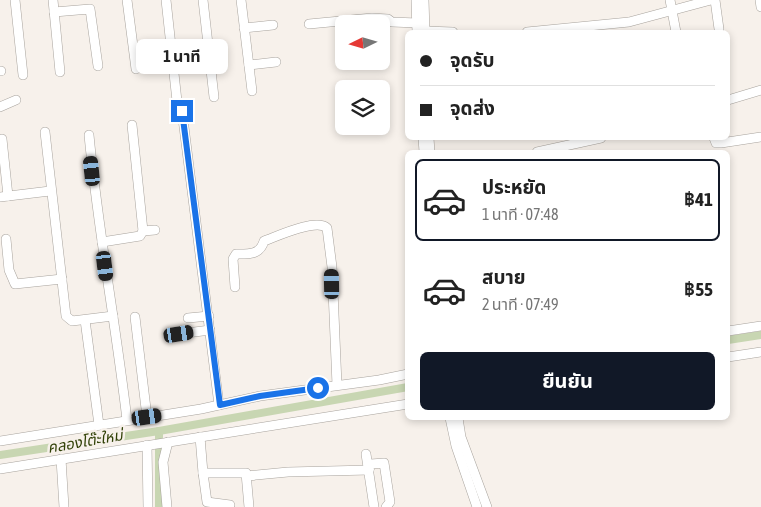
<!DOCTYPE html>
<html lang="th">
<meta charset="utf-8">
<style>
:root{--surface:#fff;--page:#f2f2f2;--text:#222;--muted:#767676;--line:#e0e0e0;--accent:#111827}
body{margin:0;font-family:"Asap Condensed","Noto Sans Thai",sans-serif;background:var(--page);color:var(--text);height:100vh;display:flex;flex-direction:column;font-size:19px;white-space:nowrap}
*{box-sizing:border-box;margin:0}
p{font-size:16px;color:var(--muted)}
.icon{flex:none;width:28px;height:28px;fill:none;stroke:currentColor;stroke-width:2;stroke-linecap:round;stroke-linejoin:round}
.map{position:relative;flex:1;overflow:hidden}
.sheet{position:absolute;left:405px;top:150px;width:325px;height:270px;display:flex;flex-direction:column;background:var(--surface);border-radius:8px;box-shadow:0 2px 8px #0003}
.sheet>*{flex:none}
.top-card{position:absolute;left:405px;top:30px;width:325px;height:110px;border-radius:8px;box-shadow:0 2px 8px #0003;display:grid;align-content:center;height:110px;padding:0 15px;background:var(--surface)}
.needle{width:32px;rotate:265deg}
.fabs{position:absolute;left:335px;top:15px;display:grid;gap:10px}
.fabs a{display:grid;place-items:center;width:55px;height:55px;border-radius:8px;background:var(--surface);box-shadow:0 2px 8px #0003;font-size:25px}
.end{position:absolute;width:22px;height:22px;margin:-11px;border:6px solid #1a73e8;background:#fff;box-shadow:0 0 0 2px #fff}
.from{border-radius:50%}
.bubble{position:absolute;height:35px;border-radius:8px;background:var(--surface);box-shadow:0 2px 8px #0003;font-size:16px;font-weight:700;line-height:35px;text-align:center}
.car{position:absolute;width:15px;height:30px;margin:-15px -8px;border-radius:6px;box-shadow:0 0 4px 1px #0007;background:linear-gradient(#222 24%,#8ab4d8 0 40%,#222 0 76%,#8ab4d8 0 86%,#222 0)}
.top-card b{display:flex;align-items:center;gap:18px;height:48px;font-size:19px}
.top-card b+b{border-top:1px solid var(--line)}
.top-card i{width:12px;height:12px;background:var(--text)}
ul{padding:9px 0 0;list-style:none}
li{display:flex;align-items:center;gap:15px;height:82px;margin:0 10px 8px;padding:0 5px;border:2px solid transparent;border-radius:8px}
li div{flex:1}
li b{display:block;font-size:19px}
li em{font-style:normal;font-weight:700}
li.active{border-color:var(--accent)}
li>.icon{width:45px;height:45px;stroke-width:1.5}
.cta{display:flex;gap:10px;margin-top:auto;padding:10px 15px}
.cta a{flex:1;height:58px;border-radius:8px;background:var(--accent);color:#fff;font-size:20px;font-weight:700;line-height:58px;text-align:center}
.map>svg:first-child{display:block}
</style>
<div class="map">
<svg width="761" height="507" viewBox="0 0 761 507">
<rect width="100%" height="100%" fill="#f7f1eb"/>
<g fill="none" stroke-linecap="round" stroke-linejoin="round">
<!-- canal -->
<g stroke="#c8d6b2" stroke-width="8">
<polyline points="728,340 761,335"/>
<polyline points="159,431 159,507"/>
<polyline points="0,455 159,431 408,387"/>
</g>
<!-- minor casing -->
<g stroke="#a8a39d" stroke-width="10">
<g id="minor">
<polyline points="15,0 23,75"/>
<polyline points="53,0 60,72"/>
<polyline points="127,0 136,69"/>
<polyline points="166,0 177,101"/>
<polyline points="203,0 214,97"/>
<polyline points="241,0 252,91"/>
<polyline points="416,0 417,32"/>
<polyline points="424,0 425,32"/>
<polyline points="670,0 676,32"/>
<polyline points="715,0 719,29"/>
<polyline points="760,0 761,7"/>
<polyline points="54,12 90,9 98,66"/>
<polyline points="309,24 372,18 388,19 392,22 417,23"/>
<polyline points="244,28 273,25"/>
<polyline points="425,31 453,32"/>
<polyline points="527,32 629,22 711,0"/>
<polyline points="249,65 276,62"/>
<polyline points="0,71 1,71"/>
<polyline points="728,100 761,90"/>
<polyline points="0,107 16,100"/>
<polyline points="182,111 219,405"/>
<polyline points="45,132 66,316 72,321 113,316"/>
<path d="M89,135C98,231 116,325 127,420"/>
<polyline points="423,138 424,152"/>
<polyline points="429,138 430,152"/>
<polyline points="714,138 716,143 721,143 761,137"/>
<polyline points="2,139 8,196"/>
<polyline points="537,152 601,138"/>
<polyline points="0,197 50,191"/>
<polyline points="143,231 155,230"/>
<polyline points="6,239 9,270 15,284 62,279"/>
<polyline points="102,242 140,236 143,231 132,125"/>
<path d="M235,287L233,259L236,254C249,254 260,255 264,241C278,236 316,218 327,228L332,267L337,385"/>
<polyline points="135,317 147,417"/>
<polyline points="188,318 209,316"/>
<polyline points="85,320 99,425"/>
<polyline points="728,331 761,326"/>
<polyline points="179,334 210,330"/>
<polyline points="728,357 761,352"/>
<polyline points="450,418 456,446 477,507"/>
<polyline points="458,418 461,437 487,507"/>
<polyline points="200,437 203,473 246,473 249,507"/>
<polyline points="0,441 201,409 260,396 379,380 408,374"/>
<polyline points="147,445 148,507"/>
<polyline points="366,454 374,507"/>
<polyline points="61,459 64,507"/>
<polyline points="0,469 408,404"/>
<polyline points="369,470 371,464 384,463 390,502 386,507"/>
<polyline points="203,473 207,502 230,505"/>
<polyline points="247,476 288,472 369,470"/>
<polyline points="167,507 163,462 168,442"/>
</g>
</g>
<!-- minor -->
<use href="#minor" stroke="#fff" stroke-width="9"/>
</g>
<g fill="none" stroke-linecap="round" stroke-linejoin="round">
<!-- route -->
<polyline stroke="#1a73e8" stroke-width="6" points="182,111 220,405 260,396 318,388"/>
</g>
<g text-anchor="middle" dominant-baseline="central" stroke-width="5" stroke-linejoin="round" paint-order="stroke">
<!-- water labels -->
<g font-size="15" font-style="italic" fill="#304006" stroke="#f7f1eb">
<text transform="translate(85 441) rotate(-10)">คลองโต๊ะใหม่</text>
</g>
</g>
</svg>
<div class="fabs">
<a><svg class="needle" viewBox="-14 -14 28 28"><path d="M0-13l5 13h-10z" fill="#e53935"/><path d="M0 13l5-13h-10z" fill="#767676"/></svg></a>
<a><svg class="icon" aria-label="layers" viewBox="0 0 24 24"><path d="M12 4l9 5-9 5-9-5zM3 14l9 5 9-5"/></svg></a>
</div>
<i class="end from" style="left:318px;top:388px"></i>
<i class="end" style="left:182px;top:111px"></i>
<div class="bubble" style="left:136px;top:39px;width:92px">1 นาที</div>
<i class="car" style="left:92px;top:171px;rotate:354deg"></i>
<i class="car" style="left:105px;top:266px;rotate:173deg"></i>
<i class="car" style="left:332px;top:284px;rotate:359deg"></i>
<i class="car" style="left:179px;top:334px;rotate:81deg"></i>
<i class="car" style="left:147px;top:417px;rotate:82deg"></i>
<div class="top-card">
<b><i class="from"></i>จุดรับ</b>
<b><i></i>จุดส่ง</b>
</div>
<section class="sheet">
<ul>
<li class="active"><svg class="icon" aria-label="car" viewBox="0 0 24 24"><path d="M5 17H2v-5l4-1 3-4h7l3 4 3 1v5h-3M9 17h6M6 11h13"/><circle cx="7" cy="17" r="2"/><circle cx="17" cy="17" r="2"/></svg><div><b>ประหยัด</b><p>1 นาที · 07:48</p></div><em>฿41</em></li>
<li><svg class="icon" aria-label="car" viewBox="0 0 24 24"><path d="M5 17H2v-5l4-1 3-4h7l3 4 3 1v5h-3M9 17h6M6 11h13"/><circle cx="7" cy="17" r="2"/><circle cx="17" cy="17" r="2"/></svg><div><b>สบาย</b><p>2 นาที · 07:49</p></div><em>฿55</em></li>
</ul>
<div class="cta"><a>ยืนยัน</a></div>
</section>
</div>
